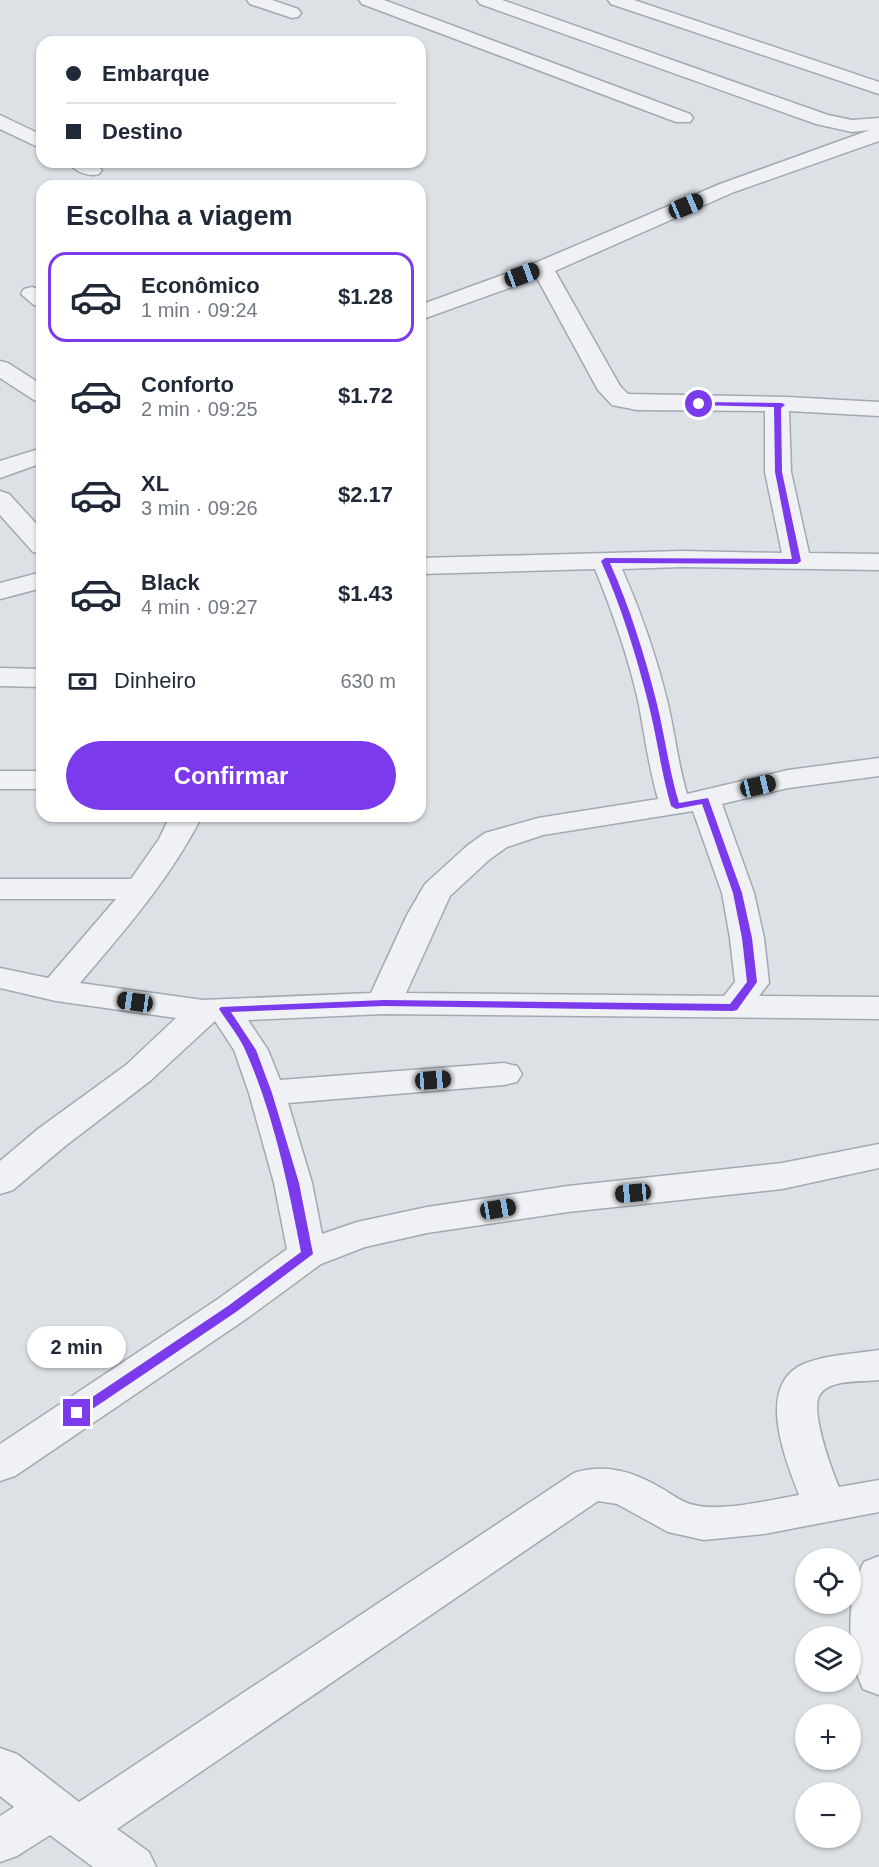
<!DOCTYPE html>
<html lang="pt">
<meta charset="utf-8">
<style>
:root{--surface:#fff;--page:#f6f6f7;--text:#1f2937;--muted:#747a83;--line:#e0e1e3;--accent:#7c3aed}
body{margin:0;font-family:Arial,sans-serif;background:var(--page);color:var(--text);height:100vh;display:flex;flex-direction:column;font-size:22px;white-space:nowrap}
*{box-sizing:border-box;margin:0}
p{font-size:20px;color:var(--muted)}
.icon{flex:none;width:33px;height:33px;fill:none;stroke:currentColor;stroke-width:2;stroke-linecap:round;stroke-linejoin:round}
.map{position:relative;flex:1;overflow:hidden}
.details{position:absolute;left:36px;top:180px;width:390px;height:642px;display:flex;flex-direction:column;background:var(--surface);border-radius:18px;box-shadow:0 2px 4px #0004}
.details>*{flex:none}
.banner{position:absolute;left:36px;top:36px;width:390px;height:132px;border-radius:18px;box-shadow:0 2px 4px #0004;display:grid;align-content:center;height:132px;padding:0 30px;background:var(--surface)}
.buttons{position:absolute;left:795px;top:1548px;display:grid;gap:12px}
.buttons a{display:grid;place-items:center;width:66px;height:66px;border-radius:50%;background:var(--surface);box-shadow:0 2px 4px #0004;font-size:30px}
.end{position:absolute;width:27px;height:27px;margin:-14px;border:8px solid #7c3aed;background:#fff;box-shadow:0 0 0 3px #fff}
.from{border-radius:50%}
.bubble{position:absolute;height:42px;border-radius:21px;background:var(--surface);box-shadow:0 2px 4px #0004;font-size:20px;font-weight:800;line-height:42px;text-align:center}
.car{position:absolute;width:18px;height:36px;margin:-18px -9px;border-radius:8px;box-shadow:0 0 4px 2px #0007;background:linear-gradient(#222 24%,#8ab4d8 0 40%,#222 0 76%,#8ab4d8 0 86%,#222 0)}
.banner b{display:flex;align-items:center;gap:21px;height:57px;font-size:22px}
.banner b+b{border-top:2px solid var(--line)}
.banner i{width:15px;height:15px;background:var(--text)}
ul{padding:0;list-style:none}
li{display:flex;align-items:center;gap:18px;height:90px;margin:0 12px 9px;padding:0 18px;border:3px solid transparent;border-radius:18px}
li div{flex:1}
li b{display:block;font-size:22px}
li em{font-style:normal;font-weight:800}
li.current{border-color:var(--accent)}
li>.icon{width:54px;height:54px;stroke-width:1.5}
h2{padding:0 30px;font-size:27px;line-height:72px}
.pay{display:flex;align-items:center;gap:15px;height:66px;padding:0 30px;font-size:22px}
.pay p{margin-inline-start:auto}
.cta{display:flex;gap:12px;margin-top:auto;padding:12px 30px}
.cta a{flex:1;height:69px;border-radius:36px;background:var(--accent);color:#fff;font-size:24px;font-weight:800;line-height:69px;text-align:center}
.map>svg:first-child{display:block}
</style>
<div class="map">
<svg width="879" height="1867" viewBox="0 0 879 1867">
<rect width="100%" height="100%" fill="#dce1e6"/>
<g fill="none" stroke-linecap="round" stroke-linejoin="round">
<!-- street casing -->
<g stroke="#a2a9af" stroke-width="3">
<g id="street">
<polygon points="247,0 272,0 298,9 301,13 298,17 292,18 250,4"/>
<polygon points="359,0 384,0 690,114 693,118 690,122 676,122 362,4"/>
<path d="M477,0H502L828,115L852,120L879,118V141L734,192L555,271L620,386L628,394L787,397L879,402V416L789,411L791,472L809,553L879,554V570L682,567L622,569C641,612 657,658 668,704C675,734 678,764 687,794L788,770L879,758V776L788,788L722,804L754,893L764,938L769,983L759,996L879,997V1019L384,1014L248,1020L268,1050L280,1080L504,1063L517,1066L522,1074L517,1082L504,1085L288,1103L312,1183L322,1234L357,1222L427,1207L568,1186L782,1163L879,1144V1168L782,1189L568,1212L427,1233L365,1247L321,1264L246,1319L15,1476L0,1481V1444L218,1299L287,1249L274,1183L249,1093L234,1050L215,1021L150,1081L64,1147L13,1190L0,1194V1161L38,1129L126,1065L176,1018L56,1001L0,988V968L48,978L116,899H0V879H131L159,839L170,816H202C170,879 125,930 80,983L203,1000L371,993L407,915L425,884L468,845L485,833L538,818L658,799C649,768 645,737 639,705C629,659 613,613 595,569L420,574V558L682,551L782,553L765,472V411L637,410L612,405L598,390L537,278L420,320V305L535,263L720,184L870,130L852,132L816,124L480,4ZM693,811L722,893L730,938L735,982L724,996L406,993L450,896L490,859L507,847L543,835Z"/>
<polygon points="608,0 634,0 879,82 879,94 611,4"/>
<polygon points="0,115 42,135 42,149 0,129"/>
<path d="M68,162H93L102,170L99,174C88,177 75,172 68,162Z"/>
<polygon points="32,287 42,291 42,307 34,305 21,294 24,289"/>
<polygon points="0,361 8,363 42,385 42,402 34,400 0,378"/>
<polygon points="42,448 42,463 0,478 0,461"/>
<polygon points="0,491 9,494 42,530 42,554 33,552 0,515"/>
<polygon points="42,572 42,588 0,599 0,583"/>
<polygon points="0,668 42,669 42,687 0,686"/>
<rect x="0" y="771" width="42" height="18"/>
<path d="M879,1350V1380C863,1382 832,1379 821,1393C808,1407 832,1471 839,1487L879,1480V1512L764,1534L704,1540L668,1532L617,1504L598,1501L117,1829L149,1852L156,1867H93L50,1835L17,1856L0,1862V1816L14,1807L0,1796V1748L17,1754L79,1802L574,1473C606,1463 634,1472 661,1488C672,1494 682,1503 694,1505C724,1512 769,1500 799,1495C785,1458 754,1383 806,1363C830,1354 855,1354 879,1350Z"/>
<path d="M879,1556V1695L863,1689C846,1655 846,1595 864,1562Z"/>
</g>
</g>
<!-- street -->
<use href="#street" fill="#eff1f4" fill-rule="evenodd"/>
</g>
<!-- route -->
<path fill="#7c3aed" d="M699,402L782,403L785,405L781,408L782,472L801,561L797,564L610,563C630,608 645,656 657,704C665,737 669,770 679,803L708,798L742,893L752,938L757,982L737,1010L733,1011L384,1006L231,1012L256,1050L272,1093L299,1183L313,1254L236,1312L82,1416H73V1410L228,1306L301,1252C288,1185 274,1115 246,1052C240,1037 228,1023 219,1009L221,1007L384,1000L730,1004L747,982L742,938L733,893L702,804L676,809L671,806C661,772 657,737 648,702C636,654 621,606 601,561L605,558L792,559L775,472L774,407L696,405Z"/>
</svg>
<div class="buttons">
<a><svg class="icon" aria-label="locate" viewBox="0 0 24 24"><circle cx="12" cy="12" r="6"/><path d="M12 2v4M12 18v4M2 12h4M18 12h4"/></svg></a>
<a><svg class="icon" aria-label="layers" viewBox="0 0 24 24"><path d="M12 4l9 5-9 5-9-5zM3 14l9 5 9-5"/></svg></a>
<a>+</a>
<a>−</a>
</div>
<i class="end from" style="left:699px;top:404px"></i>
<i class="end" style="left:77px;top:1413px"></i>
<div class="bubble" style="left:27px;top:1326px;width:99px">2 min</div>
<i class="car" style="left:686px;top:206px;rotate:67deg"></i>
<i class="car" style="left:522px;top:275px;rotate:70deg"></i>
<i class="car" style="left:758px;top:786px;rotate:77deg"></i>
<i class="car" style="left:135px;top:1002px;rotate:278deg"></i>
<i class="car" style="left:433px;top:1080px;rotate:86deg"></i>
<i class="car" style="left:633px;top:1193px;rotate:265deg"></i>
<i class="car" style="left:498px;top:1209px;rotate:81deg"></i>
<div class="banner">
<b><i class="from"></i>Embarque</b>
<b><i></i>Destino</b>
</div>
<section class="details">
<h2>Escolha a viagem</h2>
<ul>
<li class="current"><svg class="icon" aria-label="car" viewBox="0 0 24 24"><path d="M5 17H2v-5l4-1 3-4h7l3 4 3 1v5h-3M9 17h6M6 11h13"/><circle cx="7" cy="17" r="2"/><circle cx="17" cy="17" r="2"/></svg><div><b>Econômico</b><p>1 min · 09:24</p></div><em>$1.28</em></li>
<li><svg class="icon" aria-label="car" viewBox="0 0 24 24"><path d="M5 17H2v-5l4-1 3-4h7l3 4 3 1v5h-3M9 17h6M6 11h13"/><circle cx="7" cy="17" r="2"/><circle cx="17" cy="17" r="2"/></svg><div><b>Conforto</b><p>2 min · 09:25</p></div><em>$1.72</em></li>
<li><svg class="icon" aria-label="car" viewBox="0 0 24 24"><path d="M5 17H2v-5l4-1 3-4h7l3 4 3 1v5h-3M9 17h6M6 11h13"/><circle cx="7" cy="17" r="2"/><circle cx="17" cy="17" r="2"/></svg><div><b>XL</b><p>3 min · 09:26</p></div><em>$2.17</em></li>
<li><svg class="icon" aria-label="car" viewBox="0 0 24 24"><path d="M5 17H2v-5l4-1 3-4h7l3 4 3 1v5h-3M9 17h6M6 11h13"/><circle cx="7" cy="17" r="2"/><circle cx="17" cy="17" r="2"/></svg><div><b>Black</b><p>4 min · 09:27</p></div><em>$1.43</em></li>
</ul>
<div class="pay"><svg class="icon" aria-label="cash" viewBox="0 0 24 24"><path d="M3 7h18v10H3z"/><circle cx="12" cy="12" r="2"/></svg>Dinheiro<p>630 m</p></div>
<div class="cta"><a>Confirmar</a></div>
</section>
</div>
